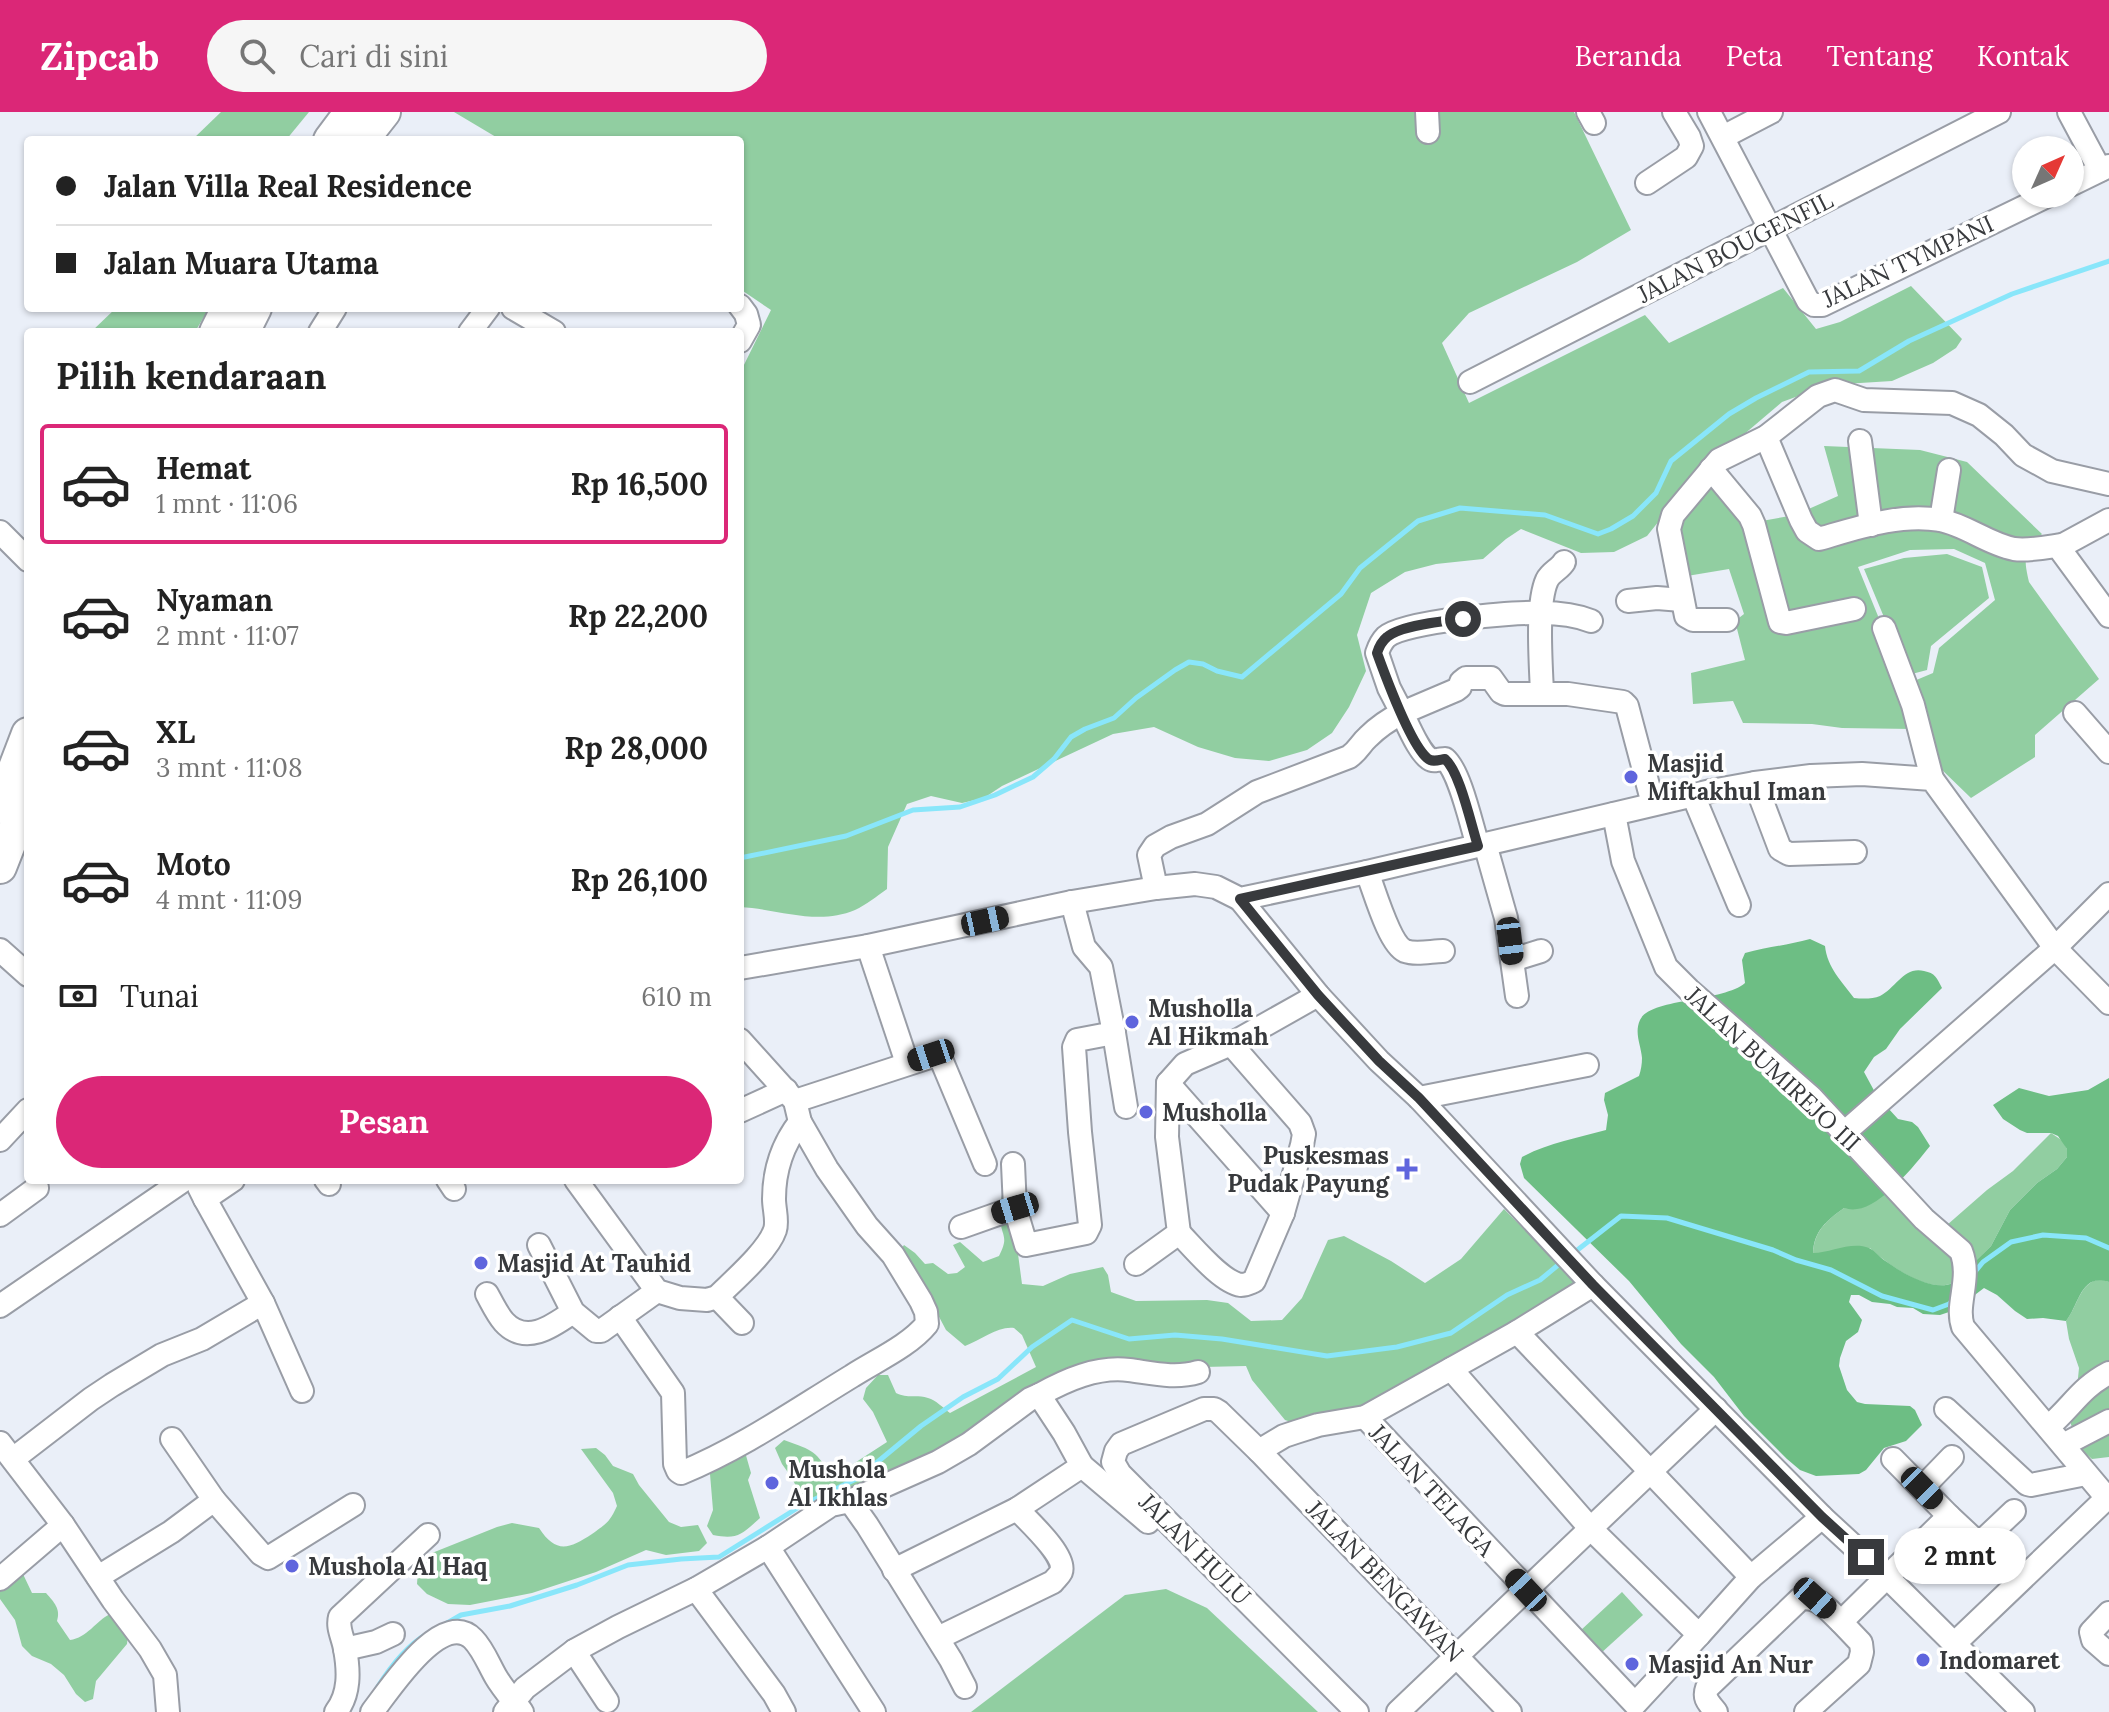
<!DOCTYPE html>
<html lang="id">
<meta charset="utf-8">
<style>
:root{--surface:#fff;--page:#f6f6f6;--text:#222;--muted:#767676;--line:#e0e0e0;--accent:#db2777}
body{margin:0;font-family:Lora,serif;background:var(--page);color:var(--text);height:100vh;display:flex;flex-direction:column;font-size:30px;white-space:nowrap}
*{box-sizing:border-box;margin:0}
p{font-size:26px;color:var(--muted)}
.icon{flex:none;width:44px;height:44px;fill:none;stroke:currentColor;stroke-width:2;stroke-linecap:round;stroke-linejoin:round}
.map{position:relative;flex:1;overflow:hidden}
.panel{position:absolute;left:24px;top:216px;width:720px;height:856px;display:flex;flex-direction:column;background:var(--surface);border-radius:8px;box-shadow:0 2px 6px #0004}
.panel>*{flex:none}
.top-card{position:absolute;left:24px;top:24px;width:720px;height:176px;border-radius:8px;box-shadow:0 2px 6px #0004;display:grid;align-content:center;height:176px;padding:0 32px;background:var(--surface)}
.needle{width:52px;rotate:45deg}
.buttons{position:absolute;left:2012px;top:24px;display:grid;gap:16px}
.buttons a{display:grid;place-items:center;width:72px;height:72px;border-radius:50%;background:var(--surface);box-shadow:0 2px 6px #0004;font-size:40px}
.end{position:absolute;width:36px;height:36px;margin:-18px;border:10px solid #383a3d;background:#fff;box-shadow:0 0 0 4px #fff}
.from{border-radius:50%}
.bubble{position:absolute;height:56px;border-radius:28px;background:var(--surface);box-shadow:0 2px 6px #0004;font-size:26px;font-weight:800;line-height:56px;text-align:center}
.car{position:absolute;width:24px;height:48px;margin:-24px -12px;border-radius:10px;box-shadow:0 0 6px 2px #0007;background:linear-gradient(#222 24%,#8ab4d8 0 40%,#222 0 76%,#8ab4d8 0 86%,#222 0)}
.top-card b{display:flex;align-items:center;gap:28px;height:76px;font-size:30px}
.top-card b+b{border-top:2px solid var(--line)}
.top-card i{width:20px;height:20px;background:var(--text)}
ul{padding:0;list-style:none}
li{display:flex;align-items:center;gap:24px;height:120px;margin:0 16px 12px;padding:0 16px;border:4px solid transparent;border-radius:8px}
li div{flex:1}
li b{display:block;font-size:30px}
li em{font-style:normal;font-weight:800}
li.active{border-color:var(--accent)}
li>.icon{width:72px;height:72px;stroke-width:1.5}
h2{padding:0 32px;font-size:36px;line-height:96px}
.pay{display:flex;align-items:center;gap:20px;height:88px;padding:0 32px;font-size:30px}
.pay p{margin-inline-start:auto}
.cta{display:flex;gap:16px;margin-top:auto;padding:16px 32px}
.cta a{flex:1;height:92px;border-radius:48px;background:var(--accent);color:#fff;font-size:32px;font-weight:800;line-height:92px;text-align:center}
header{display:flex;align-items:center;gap:48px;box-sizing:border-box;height:112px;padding:0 40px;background:var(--accent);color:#fff}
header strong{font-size:38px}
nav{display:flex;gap:44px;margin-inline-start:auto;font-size:28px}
.search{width:560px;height:72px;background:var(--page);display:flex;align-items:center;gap:20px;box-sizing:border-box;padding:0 28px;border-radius:44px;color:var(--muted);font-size:30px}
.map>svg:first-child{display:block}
</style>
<header>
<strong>Zipcab</strong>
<div class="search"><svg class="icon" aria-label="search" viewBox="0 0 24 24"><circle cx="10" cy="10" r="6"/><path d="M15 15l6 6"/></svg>Cari di sini</div>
<nav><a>Beranda</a><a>Peta</a><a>Tentang</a><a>Kontak</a></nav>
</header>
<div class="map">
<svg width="2109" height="1600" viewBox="0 0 2109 1600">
<rect width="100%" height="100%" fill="#eaeff8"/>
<!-- green -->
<g fill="#91cea1">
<polygon points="221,0 309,0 286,28 192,28"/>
<path d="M454,0H1574L1631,118L1577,150L1469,201L1442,231L1469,291L1645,203L1669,231L1783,176L1816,217L1840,210L1911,174L1962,227L1956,236L1933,251L1892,269L1828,273L1782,290L1742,324L1710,345L1647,424L1614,440L1581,441L1521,417L1506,427L1483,447L1436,452L1405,460L1371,481L1357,523L1366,559L1349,595L1332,621L1307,638L1269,649L1235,646L1198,635L1154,615L1113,622L1002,674L984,686L962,691L931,684L907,692L888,735L887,777C877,784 866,793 855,798C817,814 779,797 740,795V261L771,198L740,177V28H501Z"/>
<polygon points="116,196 209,196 195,220 91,220"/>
<path d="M1824,334L1920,338L1967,350L2042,422C2024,440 2023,444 2029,470L2099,567L2035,623V645L1971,686L1939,655L1914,569L1933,561L1939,536L1995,488L1985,451L1954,437L1910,438L1858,455L1878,504L1876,522L1913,617L1842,616L1812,612L1743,611L1733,589L1693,592L1691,561L1745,548L1735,509L1744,502L1729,457L1687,464L1675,415L1721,364L1756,410L1795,403L1838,384Z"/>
<polygon points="1947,442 1982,455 1989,486 1931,534 1927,558 1908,563 1864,457 1904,446"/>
<path d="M2051,1021L2063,1029L2067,1037V1045L2057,1057L2037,1071L2010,1098L1991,1134L1953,1171C1928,1182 1888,1153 1870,1136L1813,1142C1814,1119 1826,1109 1844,1096C1861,1098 1870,1093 1884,1082L1913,1112L1931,1127L1987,1078L2013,1059Z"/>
<path d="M1004,1074L1023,1114L1018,1142L1022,1172L1043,1174L1070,1162L1103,1155L1108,1163L1111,1180L1136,1189L1207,1188L1228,1191L1251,1209L1282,1208L1302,1186L1328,1128L1344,1124L1391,1149L1425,1171L1461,1147L1504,1097L1581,1175L1359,1302L1297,1312L1285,1308L1252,1268L1246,1254L1118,1257L973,1318L893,1361L855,1374L808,1399L792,1366L782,1352L775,1336L784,1328C815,1339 814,1338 833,1365L887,1330L873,1300L863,1287L866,1276L878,1263H888L896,1281C908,1287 916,1282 928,1286C936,1288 943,1296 950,1301L1036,1255L1022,1223L1014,1216C998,1214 981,1228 965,1234L946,1218L927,1182L898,1141L904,1133L915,1141L925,1152L933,1151L948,1162L957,1161L965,1155L953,1133L960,1130L983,1150L999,1144C1009,1124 1002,1126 1000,1107C998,1097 1002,1084 1004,1074Z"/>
<path d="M2100,1167L2109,1170V1345L2092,1347L2077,1334L2069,1305L2076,1286L2079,1256L2069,1227L2066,1209C2078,1194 2079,1171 2100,1167Z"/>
<path d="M596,1336L605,1343L613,1354L633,1362L639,1373L669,1410L681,1415L698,1413L707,1431L699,1439L666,1443L646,1438L596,1460L532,1481L470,1493L448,1492L427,1482L417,1472L418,1458L427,1443L497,1415L512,1411L539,1416C556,1442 569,1437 592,1422C607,1411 609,1411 617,1394L613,1381L581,1337Z"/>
<path d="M745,1340L751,1361L748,1368L760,1406C742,1422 738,1428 713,1423L707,1414L713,1398L710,1362L716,1355Z"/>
<path d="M22,1460L32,1481H46C54,1490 61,1497 57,1509L70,1528C87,1526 96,1509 110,1502L128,1522L127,1532L96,1569L93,1587L85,1590L76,1582L64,1563L51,1552L32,1544L22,1534L15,1508L0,1487V1468Z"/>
<polygon points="1166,1477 1207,1496 1318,1600 971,1600 1125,1483"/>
<polygon points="1622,1480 1643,1503 1600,1542 1580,1519"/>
</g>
<!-- forest -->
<path fill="#6dbe84" d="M1810,827L1825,834C1827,855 1842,870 1854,886C1863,887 1873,887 1880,884C1896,876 1904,854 1924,859C1935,861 1937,866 1942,876L1900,917L1886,937L1874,945L1864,960L1877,984L1898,1007L1912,1010L1918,1015L1930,1034C1915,1053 1881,1095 1857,1097C1852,1098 1848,1097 1844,1096C1826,1109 1814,1119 1813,1141C1831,1141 1851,1129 1869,1136C1874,1138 1880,1145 1884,1148C1901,1160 1932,1180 1953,1171L1991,1134L2010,1098L2037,1071L2057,1057L2067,1045V1037L2058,1024L2051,1021H2027L2020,1018L2003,1007L1993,993L2019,976L2049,984L2088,978L2109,966V1170C2081,1160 2079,1193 2066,1209L2043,1206L2027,1207L2015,1199L1997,1183L1984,1176L1955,1198L1940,1203L1923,1202L1913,1196L1897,1195L1890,1192L1872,1190L1859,1183H1851L1849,1190L1862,1208L1858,1220L1846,1229L1840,1246L1839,1254L1847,1278L1857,1290L1865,1292L1910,1294L1915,1298L1922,1313L1906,1329L1884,1336L1866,1358L1859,1362L1816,1364L1800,1358L1787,1347L1744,1304L1714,1265L1681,1232L1629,1169L1524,1066L1520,1052L1522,1045C1548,1031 1577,1026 1606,1018L1608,1003L1604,988L1605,981L1639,964C1641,958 1642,952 1642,946C1641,933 1634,921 1640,908C1650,886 1723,890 1745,871L1742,848L1745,841C1767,835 1789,833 1810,827Z"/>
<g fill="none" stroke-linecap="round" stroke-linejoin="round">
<!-- stream -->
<g stroke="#89e6fa" stroke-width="5">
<polyline points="740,746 846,724 913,698 960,695 995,683 1033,665 1054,647 1071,625 1085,617 1114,606 1136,586 1175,558 1189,550 1203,552 1217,559 1242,565 1341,482 1360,456 1418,409 1460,396 1545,403 1598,422 1611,417 1633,404 1656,381 1671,349 1729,302 1756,286 1809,260 1859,259 1909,229 2012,182 2109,149"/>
<polyline points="1571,1143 1621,1104 1667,1106 1773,1138 1796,1148 1831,1158 1882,1184 1933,1198 1949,1192 1955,1186"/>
<polyline points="1973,1162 1983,1150 2011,1130 2043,1123 2086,1126 2109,1136"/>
<polyline points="442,1514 461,1503 510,1494 577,1473 628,1453 681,1447 719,1445 799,1395 858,1366 921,1314 963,1285 998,1267 1032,1235 1072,1208 1129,1227 1175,1223 1222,1227 1327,1244 1397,1235 1451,1221 1507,1183 1540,1168 1563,1149"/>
<path d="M377,1576C389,1557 406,1534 427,1522"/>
</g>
<!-- minor casing -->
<g stroke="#999da6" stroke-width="26">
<g id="minor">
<polyline points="1427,0 1428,20"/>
<polyline points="1588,0 1594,11"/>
<polyline points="1709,0 1808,189 1814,193 1822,193 2051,82"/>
<polyline points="2069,0 2100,58"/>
<polyline points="1723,25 1771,0"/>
<polyline points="1647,71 1686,45 1692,34 1689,25 1674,0"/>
<polyline points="2070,73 2109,54"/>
<polyline points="740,194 746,202 749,213 740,229"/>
<polyline points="513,196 554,220"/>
<polyline points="320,220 335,196"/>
<polyline points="470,220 488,196"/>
<polyline points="1470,270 1999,0"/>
<path d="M1766,325L1801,408L1807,419L1819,427C1857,416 1900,401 1940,408C1966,413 1988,432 2014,437C2030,439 2048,435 2063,433"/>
<polyline points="1860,329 1871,413"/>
<polyline points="1711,357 1750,404 1754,413 1780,510 1786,511 1854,497"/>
<polyline points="1941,408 1949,358"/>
<polyline points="2109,408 2063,433 2062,440 2109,504"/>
<polyline points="0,420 28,448"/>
<polyline points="1628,489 1657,486 1682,488"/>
<polyline points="1727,508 1693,508 1686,504 1669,417 1673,403 1719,348 1766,325 1818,284 1835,278 1864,288 1952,291 1979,303 2004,323 2023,343 2052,359 2109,372"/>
<polyline points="1884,516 1913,593 1932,667"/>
<path d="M1542,581C1541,553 1536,492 1547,468C1551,460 1560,457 1564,450"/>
<polyline points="2075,601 2109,640"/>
<polyline points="1755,671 1780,737 1789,742 1855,740"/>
<polyline points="1693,683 1739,793"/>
<path d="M1614,702L1623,749L1666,855L1689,878L1811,985L1924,1107L1961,1139C1972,1167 1955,1192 1963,1215L2107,1386L1954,1532"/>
<polyline points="1485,732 1506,806 1517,884"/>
<path d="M1478,734C1471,712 1460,660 1445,647C1443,647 1433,649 1432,648C1421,645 1407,611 1402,601L1456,578L1460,575L1461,570L1466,566H1491L1501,580L1505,582H1568L1623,590L1627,594L1653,692"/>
<path d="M1367,760C1374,777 1389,832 1405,839C1416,843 1432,839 1443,839"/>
<path d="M1156,776L1149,743L1155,734L1171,725L1207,712L1257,680L1349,645C1359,638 1360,632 1368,625C1378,615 1390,607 1402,601L1389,576L1377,541C1379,535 1382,529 1386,525C1404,509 1514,500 1541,501C1557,501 1576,503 1591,509"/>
<polyline points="1240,787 1318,883 1379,949 1419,986 1593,1173 1822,1405 1887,1465 2023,1600"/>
<polyline points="868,834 907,951"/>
<polyline points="0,838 28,863"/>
<polyline points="1512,848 1541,839"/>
<polyline points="740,856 868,834 1072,790 1156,776 1195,772 1216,775 1240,787 1367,760 1711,679 1755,671 1811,664 1862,662 1932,667 2055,836 2109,782"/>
<polyline points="1114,921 1126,995"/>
<polyline points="1168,971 1283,1101"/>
<polyline points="1419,986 1587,953"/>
<polyline points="795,989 936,943 941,947 985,1052"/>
<polyline points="740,999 786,978"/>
<polyline points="1844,1021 2055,836 2109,891"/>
<polyline points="0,1028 28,998"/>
<polyline points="1013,1052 1015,1096 1026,1133 1086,1121 1090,1113 1080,1020 1074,935 1077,928 1114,921 1101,855 1084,835 1072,790"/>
<polyline points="326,1068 329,1072"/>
<polyline points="448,1068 454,1077"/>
<path d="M576,1068L657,1179L680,1186L707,1188L717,1185C733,1169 768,1139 775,1118C778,1109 774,1097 774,1087C774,1058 782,1033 800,1010"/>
<polyline points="199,1075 205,1087 233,1068"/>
<polyline points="205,1087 263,1191 302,1279"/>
<polyline points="0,1103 37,1076"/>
<polyline points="961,1115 1015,1096"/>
<path d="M1179,1121C1193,1135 1221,1170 1241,1173C1247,1173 1249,1171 1254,1169L1283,1101L1302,1033L1304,1022L1300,1011L1231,932"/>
<polyline points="539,1133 573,1200 596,1219 601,1219 657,1179"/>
<polyline points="1136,1152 1179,1121 1167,1025 1168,971 1185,952 1231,932 1318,883"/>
<path d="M487,1182C492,1191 497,1202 504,1210C526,1234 553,1214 573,1200"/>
<polyline points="717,1185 742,1211"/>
<polyline points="0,1194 184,1068"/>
<path d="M620,1205L673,1281L675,1352L678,1359L681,1361C742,1336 796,1298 852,1264C877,1248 909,1234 927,1212L926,1200L921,1189L893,1143L867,1114L827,1057L800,1010L795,989L740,928"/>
<polyline points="1517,1220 1751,1465 1822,1405"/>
<polyline points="1451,1257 1590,1416 1699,1523 1751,1465"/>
<path d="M1039,1283C1066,1268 1097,1254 1129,1258C1152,1261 1175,1267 1198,1260"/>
<polyline points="1946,1297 2027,1372 2031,1373 2086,1362"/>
<polyline points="1365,1305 1635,1592 1699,1523"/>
<path d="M2048,1315C2072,1295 2080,1276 2109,1261"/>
<polyline points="172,1327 214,1388"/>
<polyline points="0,1331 63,1413 113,1488 150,1537 165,1563 168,1600"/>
<polyline points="2063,1333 2109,1309"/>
<polyline points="1259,1339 1219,1300 1214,1297 1204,1297 1121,1332 1116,1339 1113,1350 1120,1362 1357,1600"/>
<polyline points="13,1347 91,1287 112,1273 162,1243 202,1227 263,1191"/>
<polyline points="1893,1347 1949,1404"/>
<polyline points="1082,1354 1148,1410"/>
<polyline points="1922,1376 1952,1345"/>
<polyline points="850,1389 867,1413 951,1548 965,1575"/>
<polyline points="768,1435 874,1600"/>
<polyline points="98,1465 171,1420 214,1388 261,1442 268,1446 353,1393"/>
<polyline points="0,1467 63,1413"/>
<polyline points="696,1477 774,1582 784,1600"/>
<polyline points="2109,1501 2091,1520 2093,1528 2109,1542"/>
<path d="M938,1526L1053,1470C1055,1467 1059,1464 1061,1460C1067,1444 1028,1409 1017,1397"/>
<polyline points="345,1537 376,1530 393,1522"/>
<polyline points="574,1539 607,1589"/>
<path d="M336,1600C350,1582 349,1559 345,1537C343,1525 337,1516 340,1505L428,1423"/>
<path d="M372,1600C388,1580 442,1495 473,1527C483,1537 489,1553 496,1565C503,1577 513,1588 522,1600"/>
<polyline points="505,1600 525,1576 574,1539 618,1515 696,1477 768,1435 831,1393 850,1389 938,1350 969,1332 1030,1287 1039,1283 1064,1321 1082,1354 1017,1397 894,1458"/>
<polyline points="1398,1600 1716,1297"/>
<polyline points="1510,1600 1259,1339 1284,1324 1296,1320 1318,1313 1365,1305 1517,1220 1593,1173"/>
<path d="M1716,1600C1709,1591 1703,1587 1707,1576L1800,1487C1817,1482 1829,1499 1841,1510L1949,1404L1979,1432L2014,1399"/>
<polyline points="1806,1600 1859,1552 1862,1540 1861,1531 1841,1510"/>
</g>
</g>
<!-- highway casing -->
<g stroke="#999da6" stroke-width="36">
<g id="highway">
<polyline points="330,28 351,0"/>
<polyline points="362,28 384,0"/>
<polyline points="216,220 228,196"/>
<polyline points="243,220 255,196"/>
<polyline points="0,695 28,622"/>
<polyline points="0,755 28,684"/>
</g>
</g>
<!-- minor -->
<use href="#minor" stroke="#fff" stroke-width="22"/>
<!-- highway -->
<use href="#highway" stroke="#fff" stroke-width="32"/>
</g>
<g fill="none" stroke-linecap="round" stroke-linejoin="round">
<!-- route -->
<path stroke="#383a3d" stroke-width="10" d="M1463,507C1444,509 1401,513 1387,525C1382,529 1379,535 1377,541C1385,563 1410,631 1427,646C1432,651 1439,648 1445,647C1460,660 1471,713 1478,734L1240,787L1318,883L1379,949L1419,986L1593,1173L1822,1405L1866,1445"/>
</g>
<!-- markers -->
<g fill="#5f65dd" stroke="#fff" stroke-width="3">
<circle cx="1631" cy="665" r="8"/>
<circle cx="1132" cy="910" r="8"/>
<circle cx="1146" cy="1000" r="8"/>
<path d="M1403 1045h8v8h8v8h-8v8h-8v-8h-8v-8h8z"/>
<circle cx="481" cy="1151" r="8"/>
<circle cx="772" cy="1371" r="8"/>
<circle cx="292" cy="1454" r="8"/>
<circle cx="1923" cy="1548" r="8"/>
<circle cx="1632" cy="1552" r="8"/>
</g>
<g text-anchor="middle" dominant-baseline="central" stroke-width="7" stroke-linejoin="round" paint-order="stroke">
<!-- street labels -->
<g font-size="24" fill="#383a3d" stroke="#fff">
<text transform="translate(1735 135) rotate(-27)">JALAN BOUGENFIL</text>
<text transform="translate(1908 149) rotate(-25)">JALAN TYMPANI</text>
<text transform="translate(1773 957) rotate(43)">JALAN BUMIREJO III</text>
<text transform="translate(1432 1378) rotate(47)">JALAN TELAGA</text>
<text transform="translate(1195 1437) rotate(45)">JALAN HULU</text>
<text transform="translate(1385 1469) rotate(46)">JALAN BENGAWAN</text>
</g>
<!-- poi labels -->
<g font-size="24" font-weight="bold" fill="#383a3d" stroke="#fff" text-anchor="start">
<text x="1647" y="651">Masjid<tspan x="1647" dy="28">Miftakhul Iman</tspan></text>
<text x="1148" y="896">Musholla<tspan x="1148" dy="28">Al Hikmah</tspan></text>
<text x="1162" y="1000">Musholla</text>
<text x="1389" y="1043" text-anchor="end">Puskesmas<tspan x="1389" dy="28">Pudak Payung</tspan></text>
<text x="497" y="1151">Masjid At Tauhid</text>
<text x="788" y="1357">Mushola<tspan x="788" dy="28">Al Ikhlas</tspan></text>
<text x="308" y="1454">Mushola Al Haq</text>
<text x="1939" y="1548">Indomaret</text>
<text x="1648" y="1552">Masjid An Nur</text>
</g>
</g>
</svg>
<div class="buttons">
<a><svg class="needle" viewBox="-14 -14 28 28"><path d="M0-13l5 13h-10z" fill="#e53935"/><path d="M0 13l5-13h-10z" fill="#767676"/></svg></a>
</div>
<i class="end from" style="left:1463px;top:507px"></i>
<i class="end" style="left:1866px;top:1445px"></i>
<div class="bubble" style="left:1894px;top:1416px;width:132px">2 mnt</div>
<i class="car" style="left:985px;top:809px;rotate:78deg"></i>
<i class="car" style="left:1510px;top:829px;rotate:173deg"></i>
<i class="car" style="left:931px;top:943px;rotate:252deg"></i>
<i class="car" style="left:1015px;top:1096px;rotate:253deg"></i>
<i class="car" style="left:1922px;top:1376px;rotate:135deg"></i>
<i class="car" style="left:1526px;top:1478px;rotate:317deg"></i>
<i class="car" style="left:1815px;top:1486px;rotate:132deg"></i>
<div class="top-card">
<b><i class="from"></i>Jalan Villa Real Residence</b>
<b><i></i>Jalan Muara Utama</b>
</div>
<section class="panel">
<h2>Pilih kendaraan</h2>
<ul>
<li class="active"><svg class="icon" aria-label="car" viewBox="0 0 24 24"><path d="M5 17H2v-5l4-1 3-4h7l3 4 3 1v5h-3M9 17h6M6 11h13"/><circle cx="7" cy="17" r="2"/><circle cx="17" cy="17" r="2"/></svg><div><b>Hemat</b><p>1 mnt · 11:06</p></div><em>Rp 16,500</em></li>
<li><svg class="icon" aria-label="car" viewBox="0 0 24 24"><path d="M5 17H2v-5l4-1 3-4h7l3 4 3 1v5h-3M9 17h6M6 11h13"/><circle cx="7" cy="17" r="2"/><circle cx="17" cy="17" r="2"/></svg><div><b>Nyaman</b><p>2 mnt · 11:07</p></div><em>Rp 22,200</em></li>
<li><svg class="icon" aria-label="car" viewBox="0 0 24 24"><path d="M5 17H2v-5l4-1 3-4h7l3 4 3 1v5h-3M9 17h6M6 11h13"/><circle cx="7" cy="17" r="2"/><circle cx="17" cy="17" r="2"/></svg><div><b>XL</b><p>3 mnt · 11:08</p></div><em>Rp 28,000</em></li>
<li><svg class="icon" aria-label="car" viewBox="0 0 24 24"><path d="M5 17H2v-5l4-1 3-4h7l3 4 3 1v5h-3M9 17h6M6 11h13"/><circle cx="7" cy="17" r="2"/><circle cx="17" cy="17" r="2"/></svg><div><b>Moto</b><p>4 mnt · 11:09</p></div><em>Rp 26,100</em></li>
</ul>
<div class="pay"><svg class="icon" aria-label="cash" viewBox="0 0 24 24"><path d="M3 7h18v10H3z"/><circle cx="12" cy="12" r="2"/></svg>Tunai<p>610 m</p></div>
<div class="cta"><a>Pesan</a></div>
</section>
</div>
